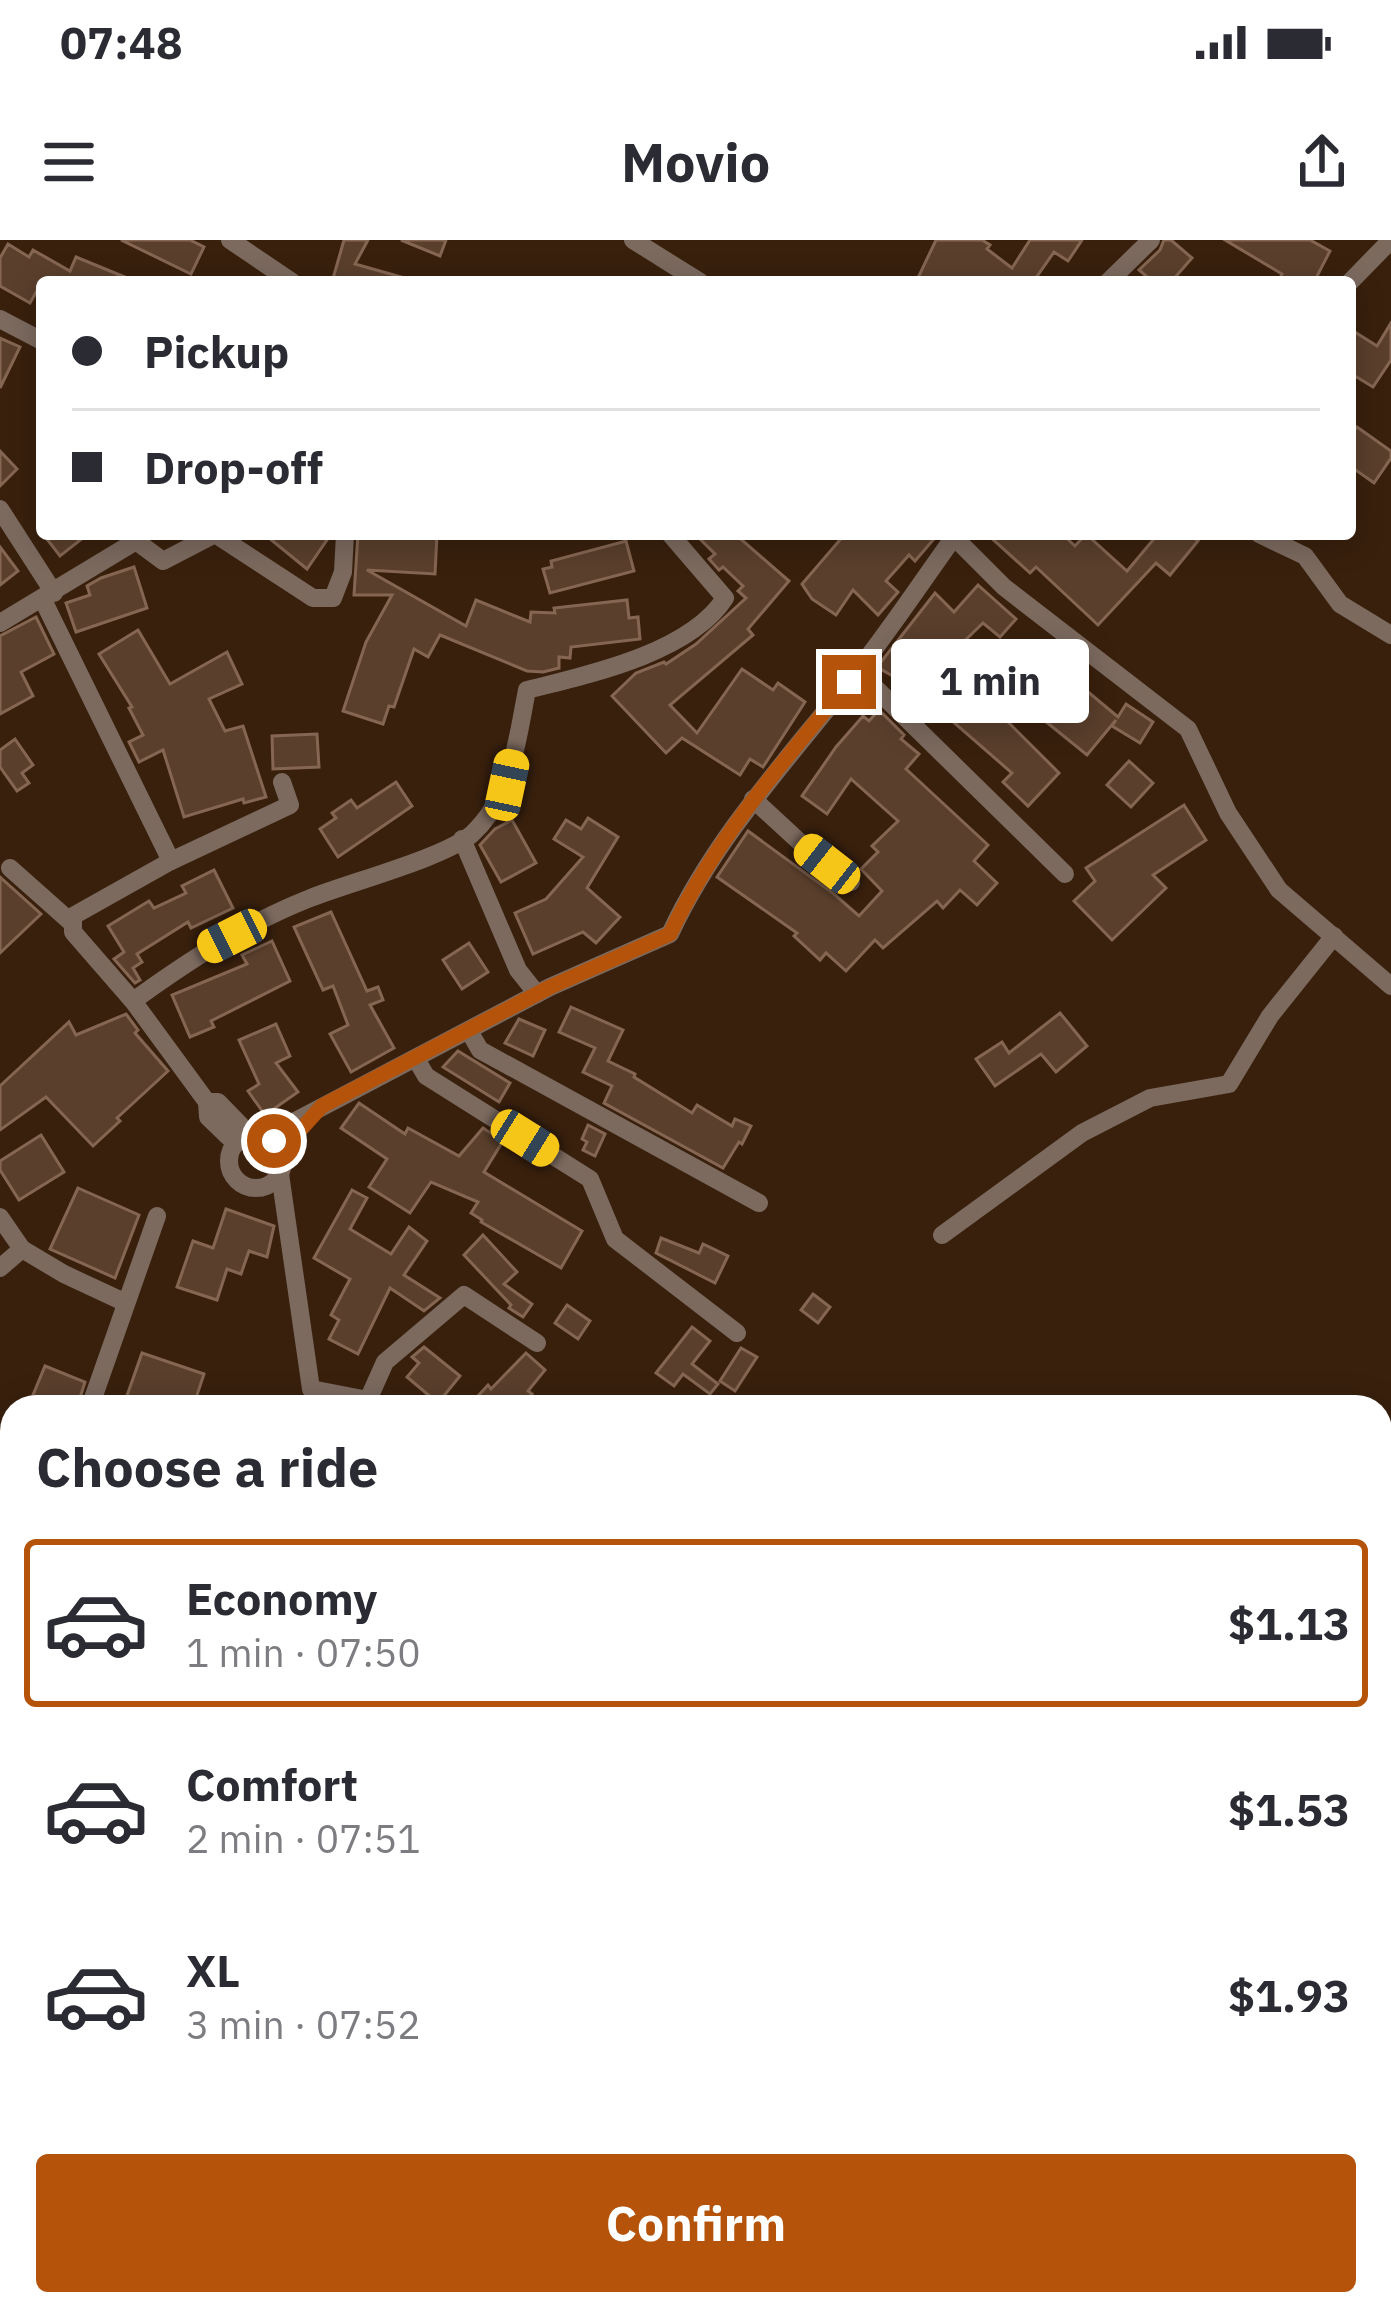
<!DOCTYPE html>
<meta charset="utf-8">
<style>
:root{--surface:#fff;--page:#f2f2f3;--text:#2b2b33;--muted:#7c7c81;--line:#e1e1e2;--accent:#b45309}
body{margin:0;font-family:"IBM Plex Sans",sans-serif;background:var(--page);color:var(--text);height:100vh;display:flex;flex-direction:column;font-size:45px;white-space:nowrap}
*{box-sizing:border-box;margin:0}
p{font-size:39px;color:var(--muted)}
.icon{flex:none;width:66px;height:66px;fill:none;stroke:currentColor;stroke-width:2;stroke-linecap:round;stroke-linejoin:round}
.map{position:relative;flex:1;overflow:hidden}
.drawer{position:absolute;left:0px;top:1155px;width:1392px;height:921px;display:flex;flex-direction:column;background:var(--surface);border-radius:36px 36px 0 0;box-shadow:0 6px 30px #0003}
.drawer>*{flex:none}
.hud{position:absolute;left:36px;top:36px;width:1320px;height:264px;border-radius:12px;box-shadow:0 6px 30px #0003;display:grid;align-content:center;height:264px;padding:0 36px;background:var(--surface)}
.end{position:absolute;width:54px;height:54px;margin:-27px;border:15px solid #b45309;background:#fff;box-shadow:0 0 0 6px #fff}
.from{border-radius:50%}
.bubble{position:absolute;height:84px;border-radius:12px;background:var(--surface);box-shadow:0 6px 30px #0003;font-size:39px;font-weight:700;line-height:84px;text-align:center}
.car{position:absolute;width:36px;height:72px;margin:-36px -18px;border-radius:15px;box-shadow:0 0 9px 3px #0007;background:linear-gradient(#f5c518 24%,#345 0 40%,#f5c518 0 76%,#345 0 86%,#f5c518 0)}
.hud b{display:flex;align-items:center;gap:42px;height:114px;font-size:45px}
.hud b+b{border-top:3px solid var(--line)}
.hud i{width:30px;height:30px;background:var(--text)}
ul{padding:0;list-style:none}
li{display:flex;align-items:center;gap:36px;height:168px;margin:0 24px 18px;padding:0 12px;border:6px solid transparent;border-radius:12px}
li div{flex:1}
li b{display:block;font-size:45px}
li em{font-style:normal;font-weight:700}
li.active{border-color:var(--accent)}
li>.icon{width:108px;height:108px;stroke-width:1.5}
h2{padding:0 36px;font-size:54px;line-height:144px}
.button{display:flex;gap:24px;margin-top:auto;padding:24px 36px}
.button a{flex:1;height:138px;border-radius:12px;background:var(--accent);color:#fff;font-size:48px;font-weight:700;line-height:138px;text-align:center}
.status{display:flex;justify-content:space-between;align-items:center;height:84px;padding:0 60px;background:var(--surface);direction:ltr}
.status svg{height:33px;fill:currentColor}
header{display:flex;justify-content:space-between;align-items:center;height:156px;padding:0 36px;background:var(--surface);font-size:54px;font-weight:700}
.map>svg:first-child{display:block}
</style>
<div class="status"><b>07:48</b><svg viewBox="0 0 49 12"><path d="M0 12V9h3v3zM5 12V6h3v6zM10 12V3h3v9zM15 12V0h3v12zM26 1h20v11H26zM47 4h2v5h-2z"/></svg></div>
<header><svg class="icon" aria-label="menu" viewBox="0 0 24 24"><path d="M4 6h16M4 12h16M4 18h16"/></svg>Movio<svg class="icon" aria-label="share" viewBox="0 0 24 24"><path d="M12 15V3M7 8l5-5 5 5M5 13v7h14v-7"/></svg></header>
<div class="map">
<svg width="1391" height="2075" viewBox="0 0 1391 2075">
<rect width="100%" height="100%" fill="#39200d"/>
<!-- green -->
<g fill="#512f16">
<polygon points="0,1445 12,1450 12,2064 608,2064 618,2075 0,2075"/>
<polygon points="1380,1759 1391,1770 1391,2075 647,2075 638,2064 1380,2064"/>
</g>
<!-- building -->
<g fill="#5a3f2c" stroke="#856652" stroke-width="3">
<polygon points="121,0 190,0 204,7 191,34"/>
<polygon points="344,0 368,0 355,24 405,38 404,42 332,42"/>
<polygon points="401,0 446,0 440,16"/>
<polygon points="936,0 982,0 990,5 987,9 1012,28 1030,0 1082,0 1068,21 1054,12 1033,42 916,42"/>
<polygon points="1164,0 1171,0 1192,18 1171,42 1153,42 1139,30 1160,10"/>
<polygon points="1225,0 1310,0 1330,11 1314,42 1278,42 1282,34"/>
<polygon points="8,4 29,17 33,10 70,31 76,17 137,42 42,42 30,63 0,46 0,18"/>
<polygon points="1391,83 1391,120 1373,147 1350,133 1350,89 1377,106"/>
<polygon points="0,98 20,107 0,148"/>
<polygon points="1357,187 1391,211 1391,218 1374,243 1350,226 1350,197"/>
<polygon points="0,211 17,229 0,246"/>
<polygon points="43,294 88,294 60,316"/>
<polygon points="264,294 331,294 307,329"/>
<polygon points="358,294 437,294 435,334 367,330 466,386 476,360 530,382 531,372 555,373 554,368 627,360 629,378 638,377 640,399 571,407 570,418 559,417 559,428 543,432 527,431 440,395 428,417 414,409 394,467 389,466 383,484 343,471 366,402 392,355 354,355"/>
<polygon points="695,294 735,294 789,341 748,389 753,395 670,465 697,493 742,429 773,450 778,443 805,462 763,527 750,519 740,535 682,498 666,513 612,456 636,433 664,422 666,424 696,404 746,358 738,351 743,346 723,327 719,330 709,319 715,314"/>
<polygon points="845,294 925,294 933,300 915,321 909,315 886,341 898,352 878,375 853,350 836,375 812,359 802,344"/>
<polygon points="987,294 1062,294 1075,306 1086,294 1127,331 1158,294 1190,294 1198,301 1170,335 1156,323 1098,385 1036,327 1030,333"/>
<polygon points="626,301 634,331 550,353 543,329 552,327 551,321"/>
<polygon points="0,307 18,331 0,345"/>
<polygon points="134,327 147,368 76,392 66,363 90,355 87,346 101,338"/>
<polygon points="978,345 1016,379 1000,397 983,383 949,416 956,421 931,457 907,440 905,443 877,427 935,353 954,372"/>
<polygon points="36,377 54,414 21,432 33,456 0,474 0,396"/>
<polygon points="138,390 170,444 227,412 242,444 209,459 225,491 243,486 266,557 244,563 243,559 184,577 163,510 139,522 129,502 143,495 129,468 132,467 99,414"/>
<polygon points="971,445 1059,533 1028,566 1003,542 1012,533 944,474"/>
<polygon points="1081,446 1118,477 1126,464 1153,482 1140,503 1112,486 1116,480 1087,515 1045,481 1062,460 1066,464"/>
<polygon points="879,470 904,495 901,499 919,514 906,529 988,605 974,621 997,643 977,665 960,650 943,668 937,661 883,708 875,700 846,731 826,713 820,720 794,696 797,693 717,637 748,591 834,654 859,676 882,651 861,629 878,612 872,606 898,581 851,539 827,574 802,556 836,507 863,476 869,481"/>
<polygon points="317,494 319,527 273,529 272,496"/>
<polygon points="15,499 33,525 22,533 29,543 17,551 0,527 0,510"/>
<polygon points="1129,521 1153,543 1131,567 1107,545"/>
<polygon points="396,542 412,566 338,617 320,589 336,578 332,573 351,560 357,568"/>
<polygon points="1184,565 1206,600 1153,635 1166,648 1112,700 1074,661 1095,641 1086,628"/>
<polygon points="588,578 618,597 587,648 620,677 596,703 583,692 533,714 515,673 546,659 583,617 554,599 566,580 581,589"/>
<polygon points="512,580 536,623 501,642 480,605 495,589"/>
<polygon points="214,630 233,668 191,688 188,682 137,714 142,722 133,728 140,740 135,743 114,719 124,712 108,686 149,661 154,668 186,653 182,646"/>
<polygon points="0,637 41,674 0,713"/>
<polygon points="331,672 367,751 378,747 383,760 370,765 394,808 351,832 330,794 348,785 333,746 323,750 294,687"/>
<polygon points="272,701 290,741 211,781 214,787 190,797 172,755 247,724 242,715"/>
<polygon points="469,703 488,732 462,749 443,720"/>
<polygon points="571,767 623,790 608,821 635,834 634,837 692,873 697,865 732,886 735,879 751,886 742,904 739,902 723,928 604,863 612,846 583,832 595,808 559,792"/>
<polygon points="1060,773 1087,806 1056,832 1041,814 995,846 976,819 1002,802 1009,813"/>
<polygon points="126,774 138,790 135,793 168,831 117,878 120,881 93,906 46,857 0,890 0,846 69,782 76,795"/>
<polygon points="519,779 545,790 533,816 505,803"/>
<polygon points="276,784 290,816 276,823 298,852 265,875 248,851 259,844 239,800"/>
<polygon points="458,811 510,843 499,862 443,827"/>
<polygon points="359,863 405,894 408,888 459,916 483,888 503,901 484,932 582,991 561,1028 481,982 482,980 471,973 478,962 431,942 410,973 369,947 387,919 341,888"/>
<polygon points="588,885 605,894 595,916 583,910 587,902 582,899"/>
<polygon points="41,895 64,932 19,960 0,930 0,921"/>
<polygon points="78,948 139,975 115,1038 50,1009"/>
<polygon points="352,950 367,958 350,989 391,1014 409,987 427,1001 404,1035 440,1058 424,1071 390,1048 358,1114 329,1099 339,1080 331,1075 350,1039 314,1018"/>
<polygon points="226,969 274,986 267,1017 249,1011 241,1034 227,1029 217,1060 177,1047 193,1001 213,1008"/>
<polygon points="483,995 517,1032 504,1044 532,1064 523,1077 509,1068 511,1065 464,1015"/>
<polygon points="661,998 699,1013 703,1004 728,1016 715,1043 656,1013"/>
<polygon points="813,1054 830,1067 818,1083 801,1070"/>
<polygon points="567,1065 590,1081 578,1099 555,1083"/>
<polygon points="692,1087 710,1101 692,1124 718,1144 710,1154 683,1134 674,1146 656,1133"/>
<polygon points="424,1107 460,1136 438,1163 407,1137 419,1123 412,1117"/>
<polygon points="741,1108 757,1117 735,1151 720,1141"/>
<polygon points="142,1113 204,1134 193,1167 123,1167"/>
<polygon points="526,1113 545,1130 528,1151 532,1154 519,1167 487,1167 477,1157 488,1145 491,1149"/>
<polygon points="45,1126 85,1142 77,1167 28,1167"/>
</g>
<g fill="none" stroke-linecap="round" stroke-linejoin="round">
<!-- lane -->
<g stroke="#7c6a5f" stroke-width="9">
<polyline points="0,1406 12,1415"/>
<polyline points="1380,1724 1391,1737"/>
</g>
<!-- street -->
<g stroke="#7c6a5f" stroke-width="18">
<polyline points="230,0 292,42"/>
<polyline points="633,0 700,42"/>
<polyline points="1108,42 1151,0"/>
<polyline points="1350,42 1391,0"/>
<polyline points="0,79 42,101"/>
<polyline points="0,269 54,353"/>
<polyline points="951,294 1004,347 1188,489 1228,573 1279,650 1391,746"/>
<polyline points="1259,294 1305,316 1340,364 1391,395"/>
<polyline points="136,301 163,321 215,294 313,358 333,358 343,332 345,294"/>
<polyline points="43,360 171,621 73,676 73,692 133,761 207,862 208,877 236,904"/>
<polyline points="0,383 136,301 134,294"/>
<polyline points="858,431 1065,634"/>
<polyline points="753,559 804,606 851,642"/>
<polyline points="462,599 518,730 537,754"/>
<polyline points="171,621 290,565 282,542"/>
<polyline points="10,628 73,684"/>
<path d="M133,761C188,721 245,684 308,659C347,643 444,618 472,594C512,557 517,500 527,450C587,435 690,413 725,358L670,294"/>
<polyline points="469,791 480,810 759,963"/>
<polyline points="416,819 426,836 590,939 615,999 737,1093"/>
<polyline points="207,862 218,862 250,895"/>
<circle cx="256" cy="921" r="27"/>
<path d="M267,896L550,747L670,694C714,600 781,527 845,447C884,399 918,347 954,297"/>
<polyline points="280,934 311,1149 368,1160 380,1167"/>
<polyline points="0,977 22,1009 64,1034 124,1062"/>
<polyline points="942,995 1082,893 1150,858 1229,844 1270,776 1334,696"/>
<polyline points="0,1028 22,1009"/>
<polyline points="368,1160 385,1122 464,1055 537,1103"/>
<polyline points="90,1167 157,976"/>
</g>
</g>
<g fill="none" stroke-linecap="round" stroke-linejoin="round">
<!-- route -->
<path stroke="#b45309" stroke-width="15" d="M274,901L283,916L293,898L322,866L550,747L670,694C715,599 782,523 849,442"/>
</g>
</svg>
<i class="end from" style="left:274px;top:901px"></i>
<i class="end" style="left:849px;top:442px"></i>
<div class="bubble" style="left:891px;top:399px;width:198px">1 min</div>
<i class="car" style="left:507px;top:545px;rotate:12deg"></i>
<i class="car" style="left:827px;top:624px;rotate:308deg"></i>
<i class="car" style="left:232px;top:696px;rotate:243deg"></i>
<i class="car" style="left:525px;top:898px;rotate:122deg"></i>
<div class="hud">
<b><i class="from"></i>Pickup</b>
<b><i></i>Drop-off</b>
</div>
<section class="drawer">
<h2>Choose a ride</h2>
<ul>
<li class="active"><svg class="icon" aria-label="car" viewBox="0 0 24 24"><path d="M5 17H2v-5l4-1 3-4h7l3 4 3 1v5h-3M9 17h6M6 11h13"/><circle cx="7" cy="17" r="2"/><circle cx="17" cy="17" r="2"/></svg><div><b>Economy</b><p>1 min · 07:50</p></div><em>$1.13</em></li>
<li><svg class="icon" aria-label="car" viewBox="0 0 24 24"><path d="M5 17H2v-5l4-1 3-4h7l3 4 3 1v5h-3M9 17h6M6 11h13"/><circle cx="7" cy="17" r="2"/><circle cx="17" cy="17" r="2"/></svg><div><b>Comfort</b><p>2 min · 07:51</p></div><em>$1.53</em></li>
<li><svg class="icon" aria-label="car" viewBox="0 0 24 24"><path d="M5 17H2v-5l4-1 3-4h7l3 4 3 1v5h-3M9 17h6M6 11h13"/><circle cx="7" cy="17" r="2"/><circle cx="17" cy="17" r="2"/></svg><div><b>XL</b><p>3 min · 07:52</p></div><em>$1.93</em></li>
</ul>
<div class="button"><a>Confirm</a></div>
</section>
</div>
